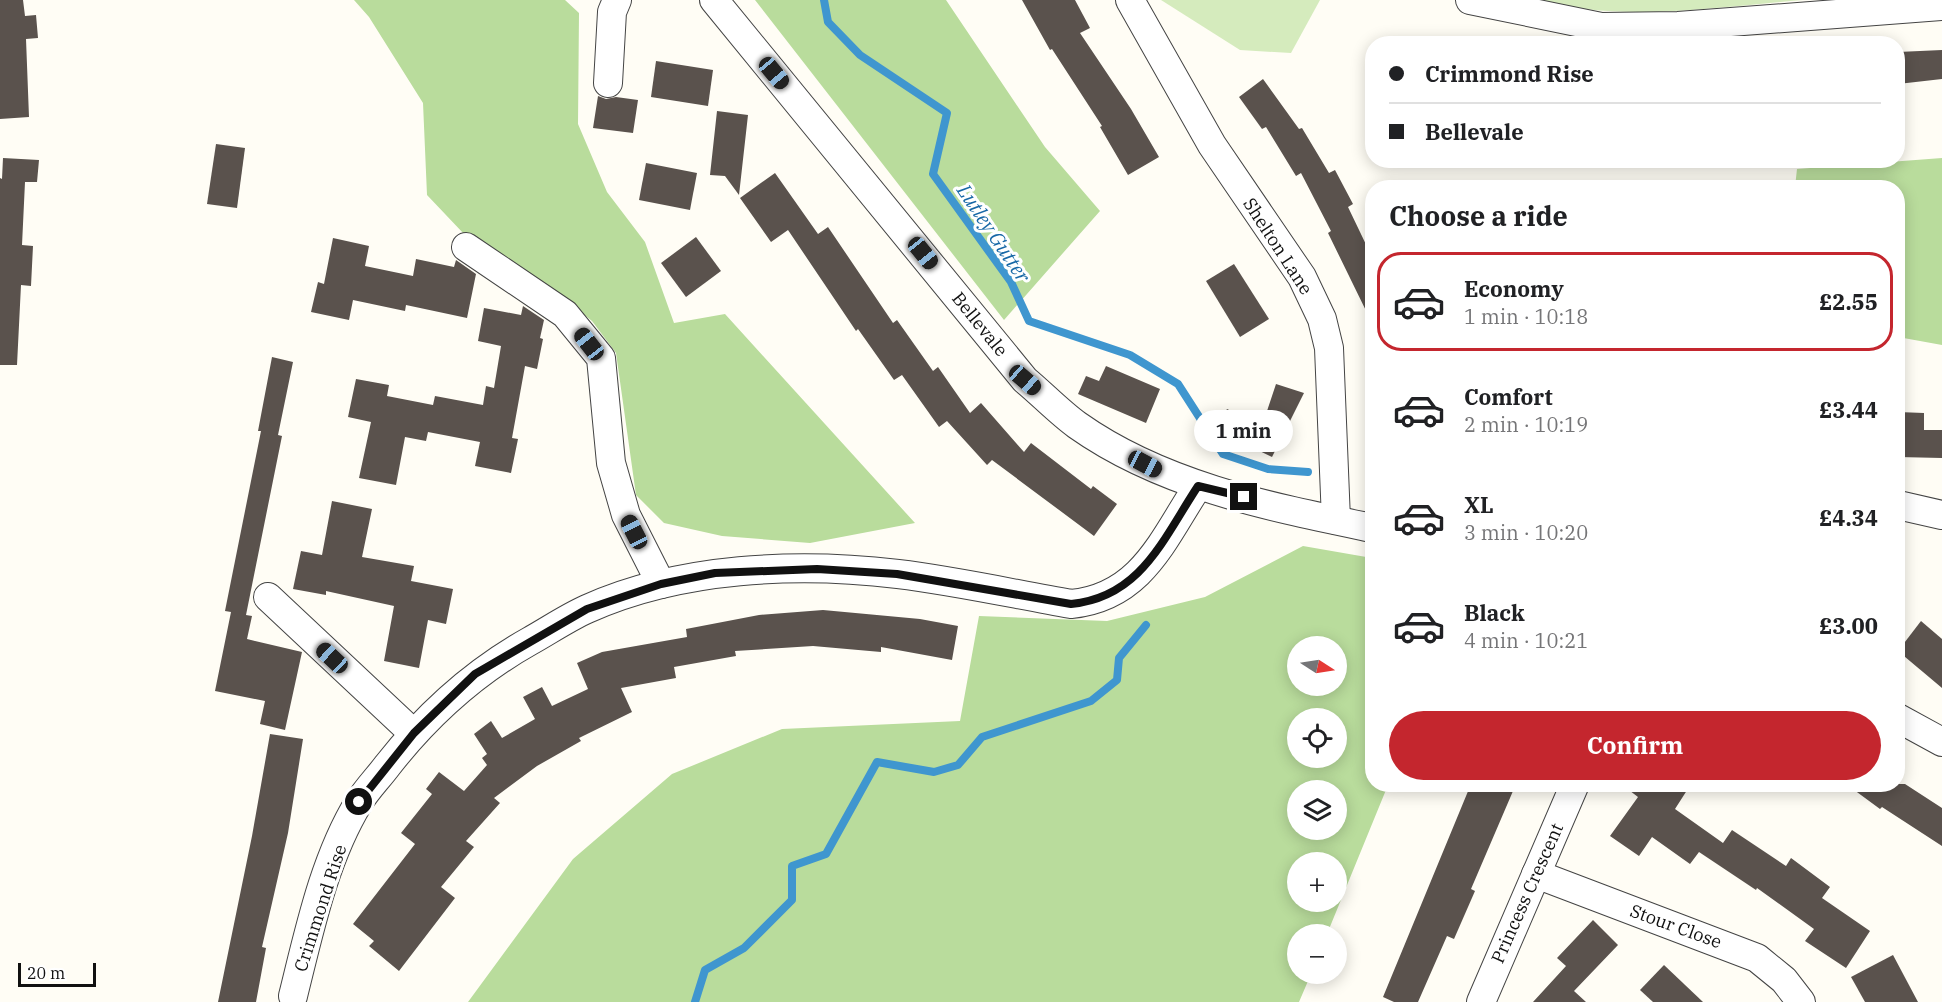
<!DOCTYPE html>
<meta charset="utf-8">
<style>
:root{--surface:#fff;--page:#f2f2f2;--text:#202124;--muted:#757577;--line:#e0e0e0;--accent:#c4262e}
body{margin:0;font-family:"IBM Plex Serif",serif;background:var(--page);color:var(--text);height:100vh;display:flex;flex-direction:column;font-size:22px;white-space:nowrap}
*{box-sizing:border-box;margin:0}
p{font-size:20px;color:var(--muted)}
.icon{flex:none;width:33px;height:33px;fill:none;stroke:currentColor;stroke-width:2;stroke-linecap:round;stroke-linejoin:round}
.map{position:relative;flex:1;overflow:hidden}
.details{position:absolute;left:1365px;top:180px;width:540px;height:612px;display:flex;flex-direction:column;background:var(--surface);border-radius:24px;box-shadow:0 3px 15px #0003}
.details>*{flex:none}
.hud{position:absolute;left:1365px;top:36px;width:540px;height:132px;border-radius:24px;box-shadow:0 3px 15px #0003;display:grid;align-content:center;height:132px;padding:0 24px;background:var(--surface)}
.needle{width:39px;rotate:102deg}
.controls{position:absolute;left:1287px;top:636px;display:grid;gap:12px}
.controls a{display:grid;place-items:center;width:60px;height:60px;border-radius:50%;background:var(--surface);box-shadow:0 3px 15px #0003;font-size:30px}
.scale{position:absolute;left:18px;bottom:15px;width:78px;box-sizing:border-box;padding-left:6px;border:3px solid #111;border-top:0;font-size:16px;line-height:21px;white-space:nowrap;color:#111;-webkit-text-stroke:4px #fff;paint-order:stroke}
.end{position:absolute;width:27px;height:27px;margin:-14px;border:8px solid #111;background:#fff;box-shadow:0 0 0 3px #fff}
.from{border-radius:50%}
.bubble{position:absolute;height:42px;border-radius:21px;background:var(--surface);box-shadow:0 3px 15px #0003;font-size:20px;font-weight:700;line-height:42px;text-align:center}
.car{position:absolute;width:18px;height:36px;margin:-18px -9px;border-radius:8px;box-shadow:0 0 4px 2px #0007;background:linear-gradient(#222 24%,#8ab4d8 0 40%,#222 0 76%,#8ab4d8 0 86%,#222 0)}
.hud b{display:flex;align-items:center;gap:21px;height:57px;font-size:22px}
.hud b+b{border-top:2px solid var(--line)}
.hud i{width:15px;height:15px;background:var(--text)}
ul{padding:0;list-style:none}
li{display:flex;align-items:center;gap:18px;height:99px;margin:0 12px 9px;padding:0 12px;border:3px solid transparent;border-radius:24px}
li div{flex:1}
li b{display:block;font-size:22px}
li em{font-style:normal;font-weight:700}
li.active{border-color:var(--accent)}
li>.icon{width:54px;height:54px;stroke-width:1.5}
h2{padding:0 24px;font-size:27px;line-height:72px}
.action{display:flex;gap:12px;margin-top:auto;padding:12px 24px}
.action a{flex:1;height:69px;border-radius:36px;background:var(--accent);color:#fff;font-size:24px;font-weight:700;line-height:69px;text-align:center}
.map>svg:first-child{display:block}
</style>
<div class="map">
<svg width="1942" height="1002" viewBox="0 0 1942 1002">
<rect width="100%" height="100%" fill="#fffdf5"/>
<!-- green -->
<g fill="#d5ebbd">
<polygon points="1161,0 1320,0 1291,53 1240,50"/>
<path d="M1536,0H1803C1714,7 1623,23 1536,0Z"/>
</g>
<!-- forest -->
<g fill="#b9dc9c" fill-rule="evenodd">
<polygon points="354,0 565,0 579,13 578,124 607,192 645,242 674,323 725,314 915,523 810,543 722,536 664,523 636,495 616,353 592,321 566,300 464,234 427,195 423,103 369,17"/>
<polygon points="755,0 946,0 1045,147 1100,211 1004,320"/>
<polygon points="1942,158 1942,345 1898,337 1898,188 1795,187 1797,169"/>
<path d="M1303,546L1372,558V784L1388,785L1327,934H1298V974H1311L1299,1002H468L573,859L672,774L782,729L960,721L979,616L1107,621L1205,597ZM1298,646H1336V686H1298ZM1298,718H1336V758H1298ZM1298,790H1336V830H1298ZM1298,862H1336V902H1298Z"/>
</g>
<g fill="none" stroke-linecap="round" stroke-linejoin="round">
<!-- stream -->
<g stroke="#3f96cf" stroke-width="8">
<polyline points="824,0 828,22 860,55 947,113 933,174 1011,282 1029,321 1130,355 1178,384 1223,454 1268,469 1308,472"/>
<polyline points="695,1002 705,970 744,948 792,900 792,866 826,854 877,762 934,772 958,765 982,737 1091,701 1117,680 1119,658 1146,625"/>
</g>
</g>
<!-- building -->
<g fill="#5a524d">
<polygon points="0,0 23,0 25,16 36,15 38,38 26,39 29,117 0,119"/>
<polygon points="1022,0 1075,0 1090,28 1080,33 1131,109 1159,157 1128,175 1100,127 1102,126 1052,49 1050,50"/>
<polygon points="1942,50 1942,79 1898,84 1898,52"/>
<polygon points="656,61 713,70 708,106 651,97"/>
<polygon points="1263,79 1299,129 1302,128 1329,173 1335,170 1353,204 1348,207 1372,257 1372,323 1328,233 1331,231 1301,173 1296,176 1266,127 1262,129 1239,97"/>
<polygon points="598,96 606,99 616,97 638,100 633,133 593,128"/>
<polygon points="717,111 748,115 739,195 725,176 710,175"/>
<polygon points="216,144 245,148 237,208 207,204"/>
<polygon points="3,158 39,160 37,182 25,182 22,245 33,246 31,286 21,285 17,365 0,365 0,178 2,179"/>
<polygon points="646,163 697,173 690,210 639,200"/>
<polygon points="775,173 818,234 828,227 893,323 897,320 933,371 938,367 970,413 981,403 1024,452 1031,443 1091,489 1093,486 1117,504 1094,536 992,460 987,465 947,421 939,427 902,375 894,380 858,329 856,331 788,230 771,242 740,198"/>
<polygon points="696,237 721,271 686,297 661,263"/>
<polygon points="333,238 369,246 365,266 413,276 416,259 454,267 456,260 476,274 467,318 406,305 405,311 353,300 349,320 311,312 318,282 324,284"/>
<polygon points="1234,264 1269,319 1240,337 1206,281"/>
<polygon points="523,306 544,320 540,338 543,339 537,369 525,366 512,438 518,439 511,473 475,466 480,442 428,432 426,441 405,437 396,485 359,478 371,422 348,417 356,379 389,385 387,396 433,405 435,396 483,405 486,386 494,388 501,346 478,341 484,308 521,315"/>
<polygon points="272,357 293,362 278,435 282,436 246,615 252,616 247,639 302,652 285,730 260,724 265,701 215,691 231,612 225,611 261,431 258,431"/>
<polygon points="1106,366 1160,389 1146,423 1078,394 1086,376 1099,381"/>
<polygon points="1276,384 1304,393 1272,457 1216,430 1227,409 1262,426"/>
<polygon points="1898,412 1924,413 1924,430 1942,430 1942,458 1898,457"/>
<polygon points="332,501 372,509 362,557 414,566 411,581 453,589 446,624 428,620 419,668 384,661 394,606 326,591 326,595 293,589 301,551 322,555"/>
<polygon points="823,610 920,619 958,626 952,660 881,647 881,652 813,646 735,651 736,656 674,667 676,678 621,688 632,712 579,738 581,741 537,766 494,798 500,803 466,841 474,847 441,887 455,898 399,971 369,946 374,941 353,924 415,844 401,833 432,794 426,789 439,772 464,791 487,765 482,758 487,754 474,734 491,721 502,738 535,719 523,697 542,687 552,706 588,689 577,663 602,652 687,637 686,629 759,615"/>
<polygon points="1921,621 1942,639 1942,688 1898,651"/>
<polygon points="270,734 303,739 288,833 262,947 266,948 256,1002 218,1002 252,836"/>
<polygon points="1471,784 1516,784 1471,889 1475,891 1454,939 1447,936 1418,1002 1394,1002 1383,997"/>
<polygon points="1621,784 1691,784 1675,809 1723,843 1732,830 1786,866 1791,858 1830,887 1822,898 1870,931 1846,968 1805,941 1814,929 1757,888 1756,890 1699,852 1690,864 1652,837 1639,856 1610,836 1638,797"/>
<polygon points="1846,784 1905,784 1942,808 1942,846 1882,807 1880,809"/>
<polygon points="1593,920 1618,945 1574,991 1586,1002 1533,1002 1566,966 1557,958"/>
<polygon points="1893,955 1918,1002 1865,1002 1851,977"/>
<polygon points="1664,965 1703,1002 1653,1002 1640,990"/>
</g>
<g fill="none" stroke-linecap="round" stroke-linejoin="round">
<!-- minor casing -->
<g stroke="#444" stroke-width="30">
<g id="minor">
<path d="M714,0L1025,380C1042,394 1059,412 1077,425C1163,486 1271,507 1372,528"/>
<polyline points="1130,0 1212,145 1302,277 1322,319 1329,348 1336,520"/>
<polyline points="1470,0 1601,27 1678,26 1942,6"/>
<polyline points="608,83 612,12 617,0"/>
<polyline points="466,247 565,314 601,358 611,463 626,515 661,584"/>
<polyline points="1898,505 1942,515"/>
<polyline points="268,597 413,733"/>
<polyline points="1898,718 1942,742"/>
<polyline points="1536,874 1757,958 1784,980 1801,1002"/>
<path d="M293,996C309,932 324,859 359,802C367,789 378,778 387,766C427,715 473,673 530,641C548,631 567,618 587,609C680,567 797,562 898,574C956,581 1014,594 1071,604C1142,597 1163,539 1198,486"/>
<polyline points="1481,1002 1575,784"/>
</g>
</g>
<!-- minor -->
<use href="#minor" stroke="#fff" stroke-width="28"/>
</g>
<g fill="none" stroke-linecap="round" stroke-linejoin="round">
<!-- route -->
<path stroke="#111" stroke-width="8" d="M359,802L414,733L475,674L587,609L661,584L715,573L817,569L897,574L1071,604C1141,597 1163,539 1198,486L1244,497"/>
</g>
<g text-anchor="middle" dominant-baseline="central" stroke-width="6" stroke-linejoin="round" paint-order="stroke">
<!-- street labels -->
<g font-size="18" fill="#111" stroke="#fff">
<text transform="translate(1278 246) rotate(57)">Shelton Lane</text>
<text transform="translate(980 324) rotate(51)">Bellevale</text>
<text transform="translate(1527 893) rotate(-66)">Princess Crescent</text>
<text transform="translate(320 908) rotate(-72)">Crimmond Rise</text>
<text transform="translate(1676 926) rotate(20)">Stour Close</text>
</g>
<!-- water labels -->
<g font-size="20" font-style="italic" fill="#1768a6" stroke="#fff">
<text transform="translate(994 233) rotate(56)">Lutley Gutter</text>
</g>
</g>
</svg>
<div class="controls">
<a><svg class="needle" viewBox="-14 -14 28 28"><path d="M0-13l5 13h-10z" fill="#e53935"/><path d="M0 13l5-13h-10z" fill="#757577"/></svg></a>
<a><svg class="icon" aria-label="locate" viewBox="0 0 24 24"><circle cx="12" cy="12" r="6"/><path d="M12 2v4M12 18v4M2 12h4M18 12h4"/></svg></a>
<a><svg class="icon" aria-label="layers" viewBox="0 0 24 24"><path d="M12 4l9 5-9 5-9-5zM3 14l9 5 9-5"/></svg></a>
<a>+</a>
<a>−</a>
</div>
<div class="scale">20 m</div>
<i class="end from" style="left:359px;top:802px"></i>
<i class="end" style="left:1244px;top:497px"></i>
<div class="bubble" style="left:1194px;top:410px;width:99px">1 min</div>
<i class="car" style="left:774px;top:73px;rotate:140deg"></i>
<i class="car" style="left:923px;top:253px;rotate:141deg"></i>
<i class="car" style="left:589px;top:344px;rotate:322deg"></i>
<i class="car" style="left:1025px;top:380px;rotate:131deg"></i>
<i class="car" style="left:1145px;top:464px;rotate:118deg"></i>
<i class="car" style="left:634px;top:532px;rotate:333deg"></i>
<i class="car" style="left:332px;top:658px;rotate:313deg"></i>
<div class="hud">
<b><i class="from"></i>Crimmond Rise</b>
<b><i></i>Bellevale</b>
</div>
<section class="details">
<h2>Choose a ride</h2>
<ul>
<li class="active"><svg class="icon" aria-label="car" viewBox="0 0 24 24"><path d="M5 17H2v-5l4-1 3-4h7l3 4 3 1v5h-3M9 17h6M6 11h13"/><circle cx="7" cy="17" r="2"/><circle cx="17" cy="17" r="2"/></svg><div><b>Economy</b><p>1 min · 10:18</p></div><em>£2.55</em></li>
<li><svg class="icon" aria-label="car" viewBox="0 0 24 24"><path d="M5 17H2v-5l4-1 3-4h7l3 4 3 1v5h-3M9 17h6M6 11h13"/><circle cx="7" cy="17" r="2"/><circle cx="17" cy="17" r="2"/></svg><div><b>Comfort</b><p>2 min · 10:19</p></div><em>£3.44</em></li>
<li><svg class="icon" aria-label="car" viewBox="0 0 24 24"><path d="M5 17H2v-5l4-1 3-4h7l3 4 3 1v5h-3M9 17h6M6 11h13"/><circle cx="7" cy="17" r="2"/><circle cx="17" cy="17" r="2"/></svg><div><b>XL</b><p>3 min · 10:20</p></div><em>£4.34</em></li>
<li><svg class="icon" aria-label="car" viewBox="0 0 24 24"><path d="M5 17H2v-5l4-1 3-4h7l3 4 3 1v5h-3M9 17h6M6 11h13"/><circle cx="7" cy="17" r="2"/><circle cx="17" cy="17" r="2"/></svg><div><b>Black</b><p>4 min · 10:21</p></div><em>£3.00</em></li>
</ul>
<div class="action"><a>Confirm</a></div>
</section>
</div>
